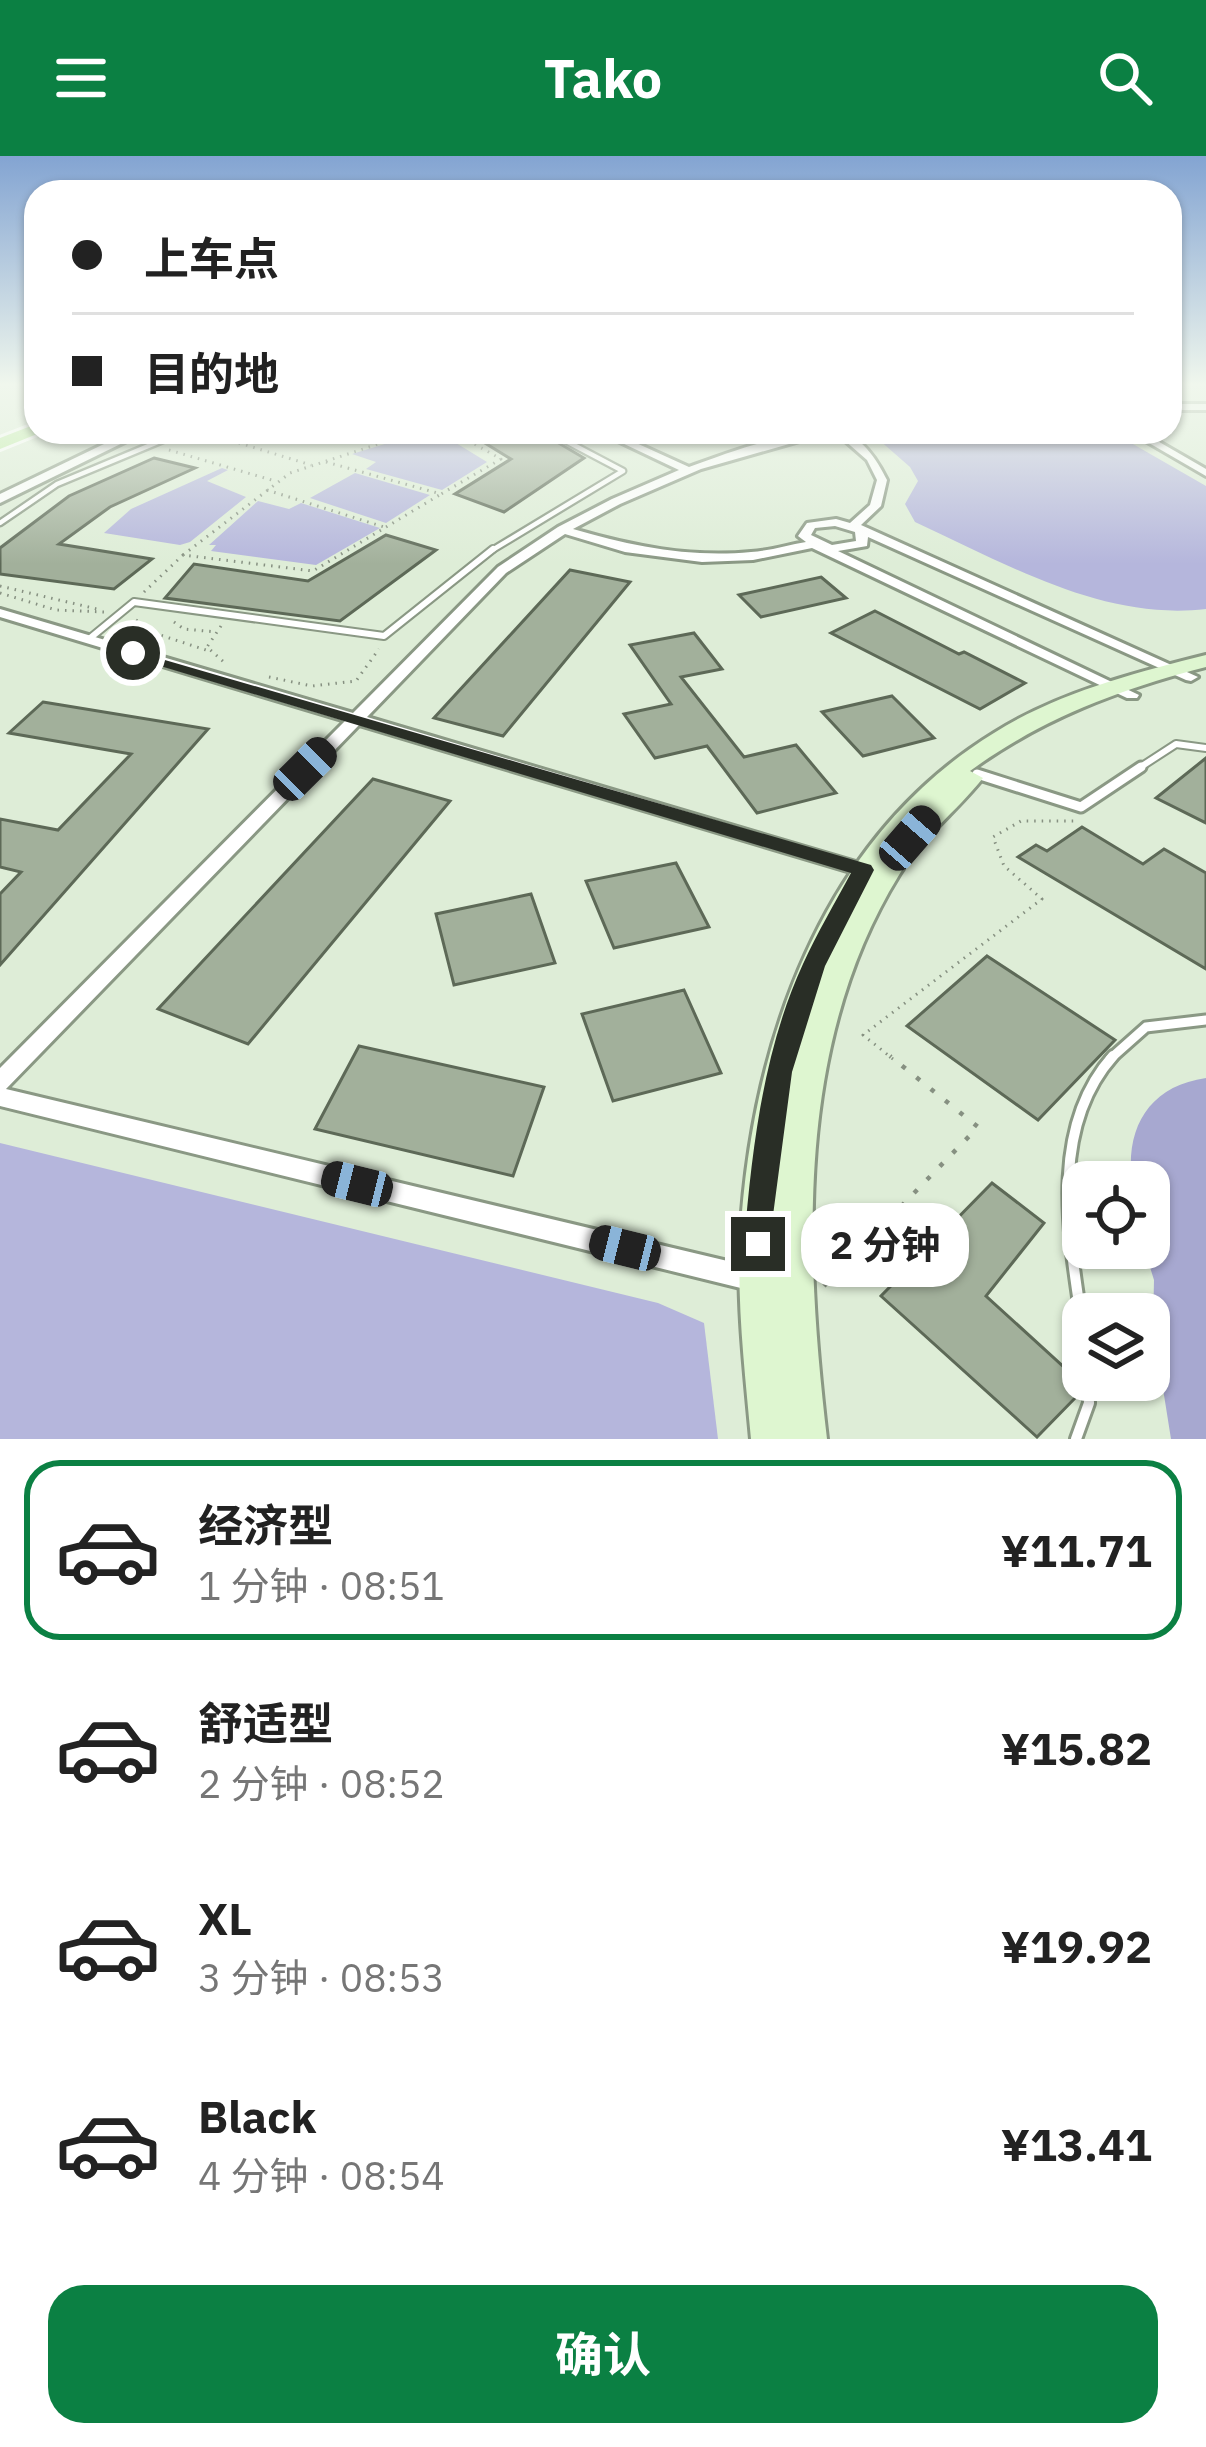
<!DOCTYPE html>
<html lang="zh">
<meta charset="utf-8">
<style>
:root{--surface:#fff;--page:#f6f6f6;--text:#222;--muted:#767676;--line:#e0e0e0;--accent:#0b8043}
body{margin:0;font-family:"IBM Plex Sans","Noto Sans SC",sans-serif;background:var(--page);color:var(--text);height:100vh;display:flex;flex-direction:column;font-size:45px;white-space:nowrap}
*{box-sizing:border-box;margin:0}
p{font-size:39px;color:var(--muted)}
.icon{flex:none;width:66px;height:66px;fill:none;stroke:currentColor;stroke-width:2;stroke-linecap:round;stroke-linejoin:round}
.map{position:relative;height:1283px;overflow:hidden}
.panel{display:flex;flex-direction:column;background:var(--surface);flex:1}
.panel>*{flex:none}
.guide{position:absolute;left:24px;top:24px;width:1158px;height:264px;border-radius:36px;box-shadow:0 3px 9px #0004;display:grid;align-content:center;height:264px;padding:0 48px;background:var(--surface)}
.fabs{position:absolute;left:1062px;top:1005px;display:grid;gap:24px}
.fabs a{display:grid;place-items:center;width:108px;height:108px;border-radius:24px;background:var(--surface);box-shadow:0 3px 9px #0004;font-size:60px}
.end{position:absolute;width:54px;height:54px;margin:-27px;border:15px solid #292e26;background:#fff;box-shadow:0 0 0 6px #fff}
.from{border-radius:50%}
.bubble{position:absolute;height:84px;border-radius:36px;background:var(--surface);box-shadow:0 3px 9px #0004;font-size:39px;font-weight:700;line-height:84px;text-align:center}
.car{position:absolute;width:36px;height:72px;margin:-36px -18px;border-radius:15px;box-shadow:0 0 9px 3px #0007;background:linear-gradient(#222 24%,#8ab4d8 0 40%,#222 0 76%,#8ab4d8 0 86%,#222 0)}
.guide b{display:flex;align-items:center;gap:42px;height:114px;font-size:45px}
.guide b+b{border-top:3px solid var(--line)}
.guide i{width:30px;height:30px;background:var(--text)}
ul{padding:21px 0 0;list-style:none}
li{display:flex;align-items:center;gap:36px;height:180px;margin:0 24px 18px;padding:0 24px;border:6px solid transparent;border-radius:36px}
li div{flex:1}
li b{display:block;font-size:45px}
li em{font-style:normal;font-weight:700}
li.current{border-color:var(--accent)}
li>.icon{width:108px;height:108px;stroke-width:1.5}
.action{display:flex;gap:24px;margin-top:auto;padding:24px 48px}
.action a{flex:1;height:138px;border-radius:36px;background:var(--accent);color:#fff;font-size:48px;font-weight:700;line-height:138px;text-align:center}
header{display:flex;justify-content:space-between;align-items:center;height:156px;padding:0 48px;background:var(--accent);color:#fff;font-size:54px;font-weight:700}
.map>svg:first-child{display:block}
</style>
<header><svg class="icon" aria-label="menu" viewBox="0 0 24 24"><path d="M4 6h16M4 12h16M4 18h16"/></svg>Tako<svg class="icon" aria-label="search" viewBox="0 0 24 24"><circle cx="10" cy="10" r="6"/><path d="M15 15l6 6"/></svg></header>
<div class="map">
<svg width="1206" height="1283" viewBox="0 0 1206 1283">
<rect width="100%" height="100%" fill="#deedd7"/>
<!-- green -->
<g fill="#b5b6dc">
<polygon points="424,276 438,276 487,306 442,334 366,313 376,306 352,298"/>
<path d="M870,276H1112L1206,330V453C1102,465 1007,408 915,366L905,348L918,325L910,311Z"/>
<polygon points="222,312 228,314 207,325 246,341 190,386 180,389 104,377 131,353"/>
<polygon points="355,317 430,339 386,367 310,342"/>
<polygon points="258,345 289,353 301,347 380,372 316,409 211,395 216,389 209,389"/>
<polygon points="0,987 658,1147 704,1167 718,1283 0,1283"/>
</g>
<!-- forest -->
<path fill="#a7a8d0" d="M1206,922V1283H1171L1153,1170L1154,1124L1144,1092H1149V1026H1132C1125,972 1149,930 1206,922Z"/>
<!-- building -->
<g fill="#a2b09b" stroke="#5d6957" stroke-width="3">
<polygon points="467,276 540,276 584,302 504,356 455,338 511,303"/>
<polygon points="154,302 195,312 110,351 59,388 152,403 114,433 0,418 0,392 69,340"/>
<polygon points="386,379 436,394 340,465 165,442 194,408 308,425"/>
<polygon points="570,414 630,426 503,580 434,562"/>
<polygon points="821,421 846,442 761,461 739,439"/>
<polygon points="875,455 959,498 964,496 1025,527 980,553 831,477"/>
<polygon points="694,477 722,513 681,521 744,601 796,589 836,637 757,657 707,590 655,602 624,558 671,548 630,489"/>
<polygon points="892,540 934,582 863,600 822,556"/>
<polygon points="43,546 208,573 0,809 0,738 21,716 0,711 0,663 58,674 131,598 9,577"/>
<polygon points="1206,602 1206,667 1156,642"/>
<polygon points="373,623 450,645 248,888 158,853"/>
<polygon points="1082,671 1143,708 1164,693 1206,717 1206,813 1018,701 1036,689 1047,695"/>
<polygon points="676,707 709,771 614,792 586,725"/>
<polygon points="531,738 555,807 454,829 436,758"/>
<polygon points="987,800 1115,884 1038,964 907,870"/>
<polygon points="684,834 721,917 613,945 582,858"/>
<polygon points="359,890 544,931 513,1020 315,973"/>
<polygon points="992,1027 1044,1067 986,1140 1078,1224 1079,1238 1037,1281 881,1140"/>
</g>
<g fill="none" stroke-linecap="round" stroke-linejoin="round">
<!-- service-far3 casing -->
<g stroke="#8a9884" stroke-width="9">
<g id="service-far3">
<polyline points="0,367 57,328 182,276"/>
<polyline points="489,396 623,315 549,276"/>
</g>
</g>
<!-- service-far2 casing -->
<g stroke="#8a9884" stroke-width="10">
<g id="service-far2">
<polyline points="89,483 134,446 384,480 493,393"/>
<polyline points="1136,614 1176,588 1206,592"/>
</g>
</g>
<!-- service-far1 casing -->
<g stroke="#8a9884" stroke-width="15">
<g id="service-far1">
<polyline points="977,618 1081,651 1141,611"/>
<polyline points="1110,903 1146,871 1206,864"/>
</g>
</g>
<!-- service casing -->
<g stroke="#8a9884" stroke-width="16">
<g id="service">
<path d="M1083,1174C1070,1085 1047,974 1113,900"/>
<polyline points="1076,1283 1089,1247 1088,1224"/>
</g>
</g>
<!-- minor casing -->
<g stroke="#8a9884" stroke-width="6">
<g id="minor">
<rect x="1170" y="248" width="36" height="6"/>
<path d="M599,276H612L689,311C733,295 783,276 831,276L701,313L620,348L573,373C631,390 690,402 751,396C769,395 788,389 806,386L798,380L807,367L836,363L850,367L870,349L877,324L867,304L835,276C860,276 877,304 887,324L881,350L861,369L1198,521L1191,525L1186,524L868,381L867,390L838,395L1139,539L1137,542H1127L812,392L753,404L702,406L625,396L565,378L506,417L367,561L879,713L882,717L879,721H867L359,569L6,933L757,1112L766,1115L770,1124L766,1133L757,1136L0,950V912L345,565L0,461V453L353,557L498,411L558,371L612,343L679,314ZM835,370L855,376L856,385L832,389L811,379L815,372Z"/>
<polygon points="1130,276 1142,276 1206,313 1206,320"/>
</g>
</g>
<!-- tertiary casing -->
<g stroke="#8a9884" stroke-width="6">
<polygon id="tertiary" points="129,276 145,276 0,347 0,338"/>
</g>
<!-- secondary casing -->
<g stroke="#8a9884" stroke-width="6">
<path id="secondary" d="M1206,499V511C1120,533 1041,563 970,615L983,622C956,656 922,681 899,719C795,887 805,1095 827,1283H751C745,1217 737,1150 740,1084C751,889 820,684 994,577C1057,537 1134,517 1206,499Z"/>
</g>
<!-- primary casing -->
<g stroke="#fff" stroke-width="6">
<polygon id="primary" points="36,268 36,276 42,276 0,293 0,282"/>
</g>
<!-- path-far1 -->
<g stroke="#869081" stroke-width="3" stroke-dasharray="1.5 6" stroke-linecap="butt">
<polyline points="203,276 311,309"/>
<polyline points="169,294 275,325"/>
<polyline points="326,306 441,338 501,303 453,276"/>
<polyline points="267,334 384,371"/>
<polyline points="183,399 290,317 415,276"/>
<polyline points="0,430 97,453"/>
<polyline points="144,436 183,399 313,415 441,338"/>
<polyline points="0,437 56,454 104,456"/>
<polyline points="136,464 157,478 209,495"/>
<polyline points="174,466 184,473 216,476"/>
<polyline points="221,470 207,491 226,508"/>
<polyline points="269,521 312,530 356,525 379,493"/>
<polyline points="893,903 863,879 1042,743 1004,710 993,681 1021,665 1075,665"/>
</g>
<!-- path -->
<polyline stroke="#869081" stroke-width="4.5" stroke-dasharray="4.5 14" stroke-linecap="butt" points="824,1130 978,971 890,900"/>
<!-- service-far3 -->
<use href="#service-far3" stroke="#fff" stroke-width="4.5"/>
<!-- service-far2 -->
<use href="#service-far2" stroke="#fff" stroke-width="6"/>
<!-- service-far1 -->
<use href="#service-far1" stroke="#fff" stroke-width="9"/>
<!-- service -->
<use href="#service" stroke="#fff" stroke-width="10"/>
<!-- minor -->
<use href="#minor" fill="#fff" fill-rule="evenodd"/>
<!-- tertiary -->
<use href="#tertiary" fill="#fff" fill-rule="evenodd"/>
<!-- secondary -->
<use href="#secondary" fill="#def6d0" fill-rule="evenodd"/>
<!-- primary -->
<use href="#primary" fill="#beeda1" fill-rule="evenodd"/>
</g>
<!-- sky -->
<linearGradient id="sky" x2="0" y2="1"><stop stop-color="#83a4d2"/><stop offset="0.56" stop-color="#f0f7ed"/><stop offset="1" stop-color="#f0f7ed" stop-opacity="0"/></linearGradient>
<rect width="1206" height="408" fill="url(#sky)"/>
<!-- route -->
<path fill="#292e26" d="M127,493L871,709L874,714L825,810L792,916L768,1097L758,1102L748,1097L744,1088C752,993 763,895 803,808C817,777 835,747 851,717L127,500Z"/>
</svg>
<div class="fabs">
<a><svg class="icon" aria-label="locate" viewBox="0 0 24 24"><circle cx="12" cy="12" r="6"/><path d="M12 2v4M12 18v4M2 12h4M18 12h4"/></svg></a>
<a><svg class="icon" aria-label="layers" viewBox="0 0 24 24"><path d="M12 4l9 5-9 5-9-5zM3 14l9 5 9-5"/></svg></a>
</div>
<i class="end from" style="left:133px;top:497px"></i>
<i class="end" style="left:758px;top:1088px"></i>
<div class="bubble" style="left:801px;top:1047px;width:168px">2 分钟</div>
<i class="car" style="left:305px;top:613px;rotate:45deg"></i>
<i class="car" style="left:910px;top:682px;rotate:41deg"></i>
<i class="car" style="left:357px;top:1028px;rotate:284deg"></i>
<i class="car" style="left:625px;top:1092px;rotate:284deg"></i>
<div class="guide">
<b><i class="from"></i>上车点</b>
<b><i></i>目的地</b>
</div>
</div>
<section class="panel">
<ul>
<li class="current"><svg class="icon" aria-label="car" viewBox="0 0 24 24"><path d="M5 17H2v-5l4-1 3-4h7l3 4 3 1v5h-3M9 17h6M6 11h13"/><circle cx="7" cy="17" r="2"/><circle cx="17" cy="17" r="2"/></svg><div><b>经济型</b><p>1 分钟 · 08:51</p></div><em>¥11.71</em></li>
<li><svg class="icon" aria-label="car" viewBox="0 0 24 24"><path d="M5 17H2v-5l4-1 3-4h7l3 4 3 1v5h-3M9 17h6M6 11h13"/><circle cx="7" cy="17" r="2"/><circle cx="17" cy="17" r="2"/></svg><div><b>舒适型</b><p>2 分钟 · 08:52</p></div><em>¥15.82</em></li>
<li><svg class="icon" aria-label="car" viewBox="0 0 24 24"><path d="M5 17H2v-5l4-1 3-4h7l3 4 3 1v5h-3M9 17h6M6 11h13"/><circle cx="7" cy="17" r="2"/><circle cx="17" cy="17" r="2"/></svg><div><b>XL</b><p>3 分钟 · 08:53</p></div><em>¥19.92</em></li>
<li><svg class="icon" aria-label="car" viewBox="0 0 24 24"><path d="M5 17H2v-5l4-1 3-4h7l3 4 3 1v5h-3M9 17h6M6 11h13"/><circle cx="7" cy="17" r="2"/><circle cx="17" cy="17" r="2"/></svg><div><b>Black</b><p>4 分钟 · 08:54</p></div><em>¥13.41</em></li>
</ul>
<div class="action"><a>确认</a></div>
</section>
